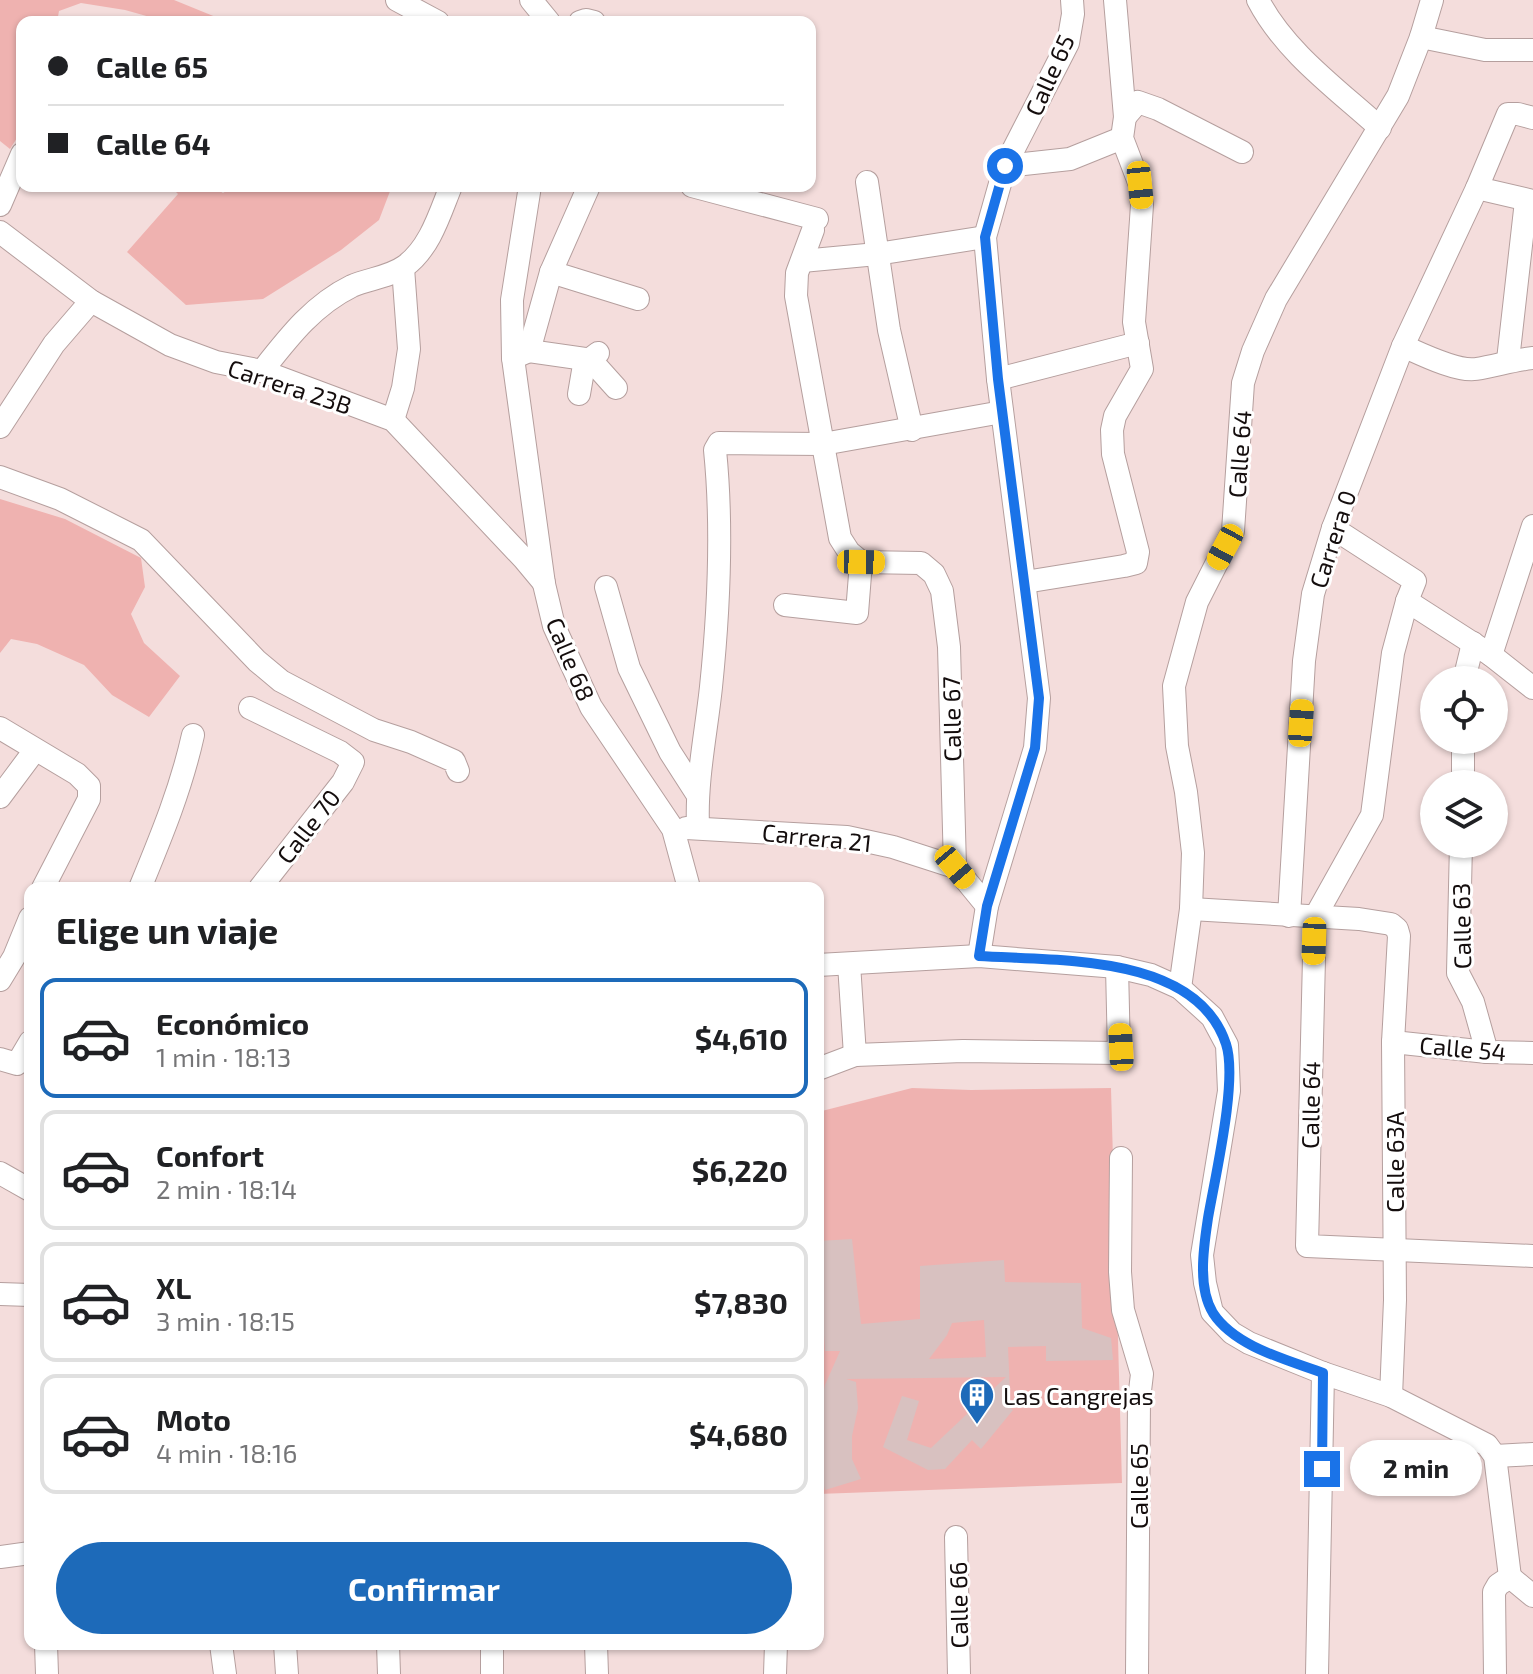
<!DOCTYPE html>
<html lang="es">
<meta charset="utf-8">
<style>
:root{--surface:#fff;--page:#f2f2f2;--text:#202124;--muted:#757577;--line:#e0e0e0;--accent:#1d6ab9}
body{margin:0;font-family:"Exo 2",sans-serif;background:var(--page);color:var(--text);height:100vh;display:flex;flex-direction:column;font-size:30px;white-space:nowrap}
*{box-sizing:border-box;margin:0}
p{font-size:26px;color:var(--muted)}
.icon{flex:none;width:44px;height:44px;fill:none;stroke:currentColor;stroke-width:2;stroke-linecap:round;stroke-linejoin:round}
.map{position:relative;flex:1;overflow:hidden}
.details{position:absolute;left:24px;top:882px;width:800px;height:768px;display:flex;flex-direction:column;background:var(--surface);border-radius:16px;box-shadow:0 2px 6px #0004}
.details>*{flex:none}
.top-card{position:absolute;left:16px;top:16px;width:800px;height:176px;border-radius:16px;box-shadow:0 2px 6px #0004;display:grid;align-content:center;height:176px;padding:0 32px;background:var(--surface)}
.fabs{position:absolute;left:1420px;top:666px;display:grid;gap:16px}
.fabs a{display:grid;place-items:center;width:88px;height:88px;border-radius:50%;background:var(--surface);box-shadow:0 2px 6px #0004;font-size:40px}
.end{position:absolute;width:36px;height:36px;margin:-18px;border:10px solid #1a73e8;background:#fff;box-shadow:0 0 0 4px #fff}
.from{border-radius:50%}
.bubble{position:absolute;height:56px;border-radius:28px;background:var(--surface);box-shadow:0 2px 6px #0004;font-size:26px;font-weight:700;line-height:56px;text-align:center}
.car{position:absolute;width:24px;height:48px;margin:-24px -12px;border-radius:10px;box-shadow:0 0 6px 2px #0007;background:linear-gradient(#f5c518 24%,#345 0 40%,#f5c518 0 76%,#345 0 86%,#f5c518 0)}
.top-card b{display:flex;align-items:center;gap:28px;height:76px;font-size:30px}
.top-card b+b{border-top:2px solid var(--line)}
.top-card i{width:20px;height:20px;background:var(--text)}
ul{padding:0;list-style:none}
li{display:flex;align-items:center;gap:24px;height:120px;margin:0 16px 12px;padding:0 16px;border:4px solid var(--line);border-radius:16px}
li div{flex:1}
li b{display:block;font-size:30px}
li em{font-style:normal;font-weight:700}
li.current{border-color:var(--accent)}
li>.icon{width:72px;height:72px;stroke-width:1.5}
h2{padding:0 32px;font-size:36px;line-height:96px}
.cta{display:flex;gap:16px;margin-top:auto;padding:16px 32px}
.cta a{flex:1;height:92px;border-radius:48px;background:var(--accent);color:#fff;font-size:32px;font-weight:700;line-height:92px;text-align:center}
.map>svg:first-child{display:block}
</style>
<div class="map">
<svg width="1533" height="1674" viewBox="0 0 1533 1674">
<rect width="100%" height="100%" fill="#f4dddc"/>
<!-- green -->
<g fill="#efb2b0">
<polygon points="0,0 174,0 228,22 168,22 125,10 81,3 59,11 57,22 22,22 22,130 10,149 0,141"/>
<polygon points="170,186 212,186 223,193 234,186 392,186 379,220 341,250 263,299 186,305 127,252 178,194"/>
<polygon points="0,499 65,519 141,558 145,587 131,614 144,643 180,676 149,717 112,695 84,665 37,644 11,639 0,653"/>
<polygon points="912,1088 971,1090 1111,1088 1122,1483 818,1494 818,1112"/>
</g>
<!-- building -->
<path fill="#d8c1c0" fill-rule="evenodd" d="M852,1239L861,1324L920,1319V1266L1004,1260L1005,1282L1081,1283L1082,1328L1111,1338L1113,1360L1046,1361V1346L1008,1347L1010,1393L1002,1402L1013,1410L981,1449L972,1440L945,1469L928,1470L883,1447L902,1396L919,1401L907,1440L931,1448L1006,1377L846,1379L856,1382L858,1408L852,1436V1459L861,1479L825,1490L818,1464V1414L825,1385L840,1351H825L818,1241ZM984,1320L986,1357L929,1359L947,1335L952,1323Z"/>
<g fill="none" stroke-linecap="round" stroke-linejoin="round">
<!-- minor casing -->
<g stroke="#b59f9e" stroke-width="24">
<g id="minor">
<polyline points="397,0 438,22"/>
<polyline points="531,0 549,22"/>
<path d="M1258,0C1285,52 1337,89 1380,128"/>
<polyline points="580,22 586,20 594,22"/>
<polyline points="1421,37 1485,50 1533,50"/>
<polyline points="1125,117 1138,102 1158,109 1242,152"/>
<polyline points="1005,166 1070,159 1122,138"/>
<polyline points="867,182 889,330 912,430"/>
<polyline points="530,186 512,300 513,358 544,584 554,626 591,707 673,829 689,888"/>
<polyline points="692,186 817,219"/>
<polyline points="1477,188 1533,201"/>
<polyline points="0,205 22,154"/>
<polyline points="0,232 91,301 170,345 216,362 262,371 393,420 524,559 544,583"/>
<polyline points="802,261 877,254 985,237"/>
<polyline points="551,272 638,299"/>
<path d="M1403,346C1421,354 1457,372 1476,369C1496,366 1513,360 1533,358"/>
<polyline points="529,351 585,359 590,359 598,353"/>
<polyline points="513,358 529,351 551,272 589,186"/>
<polyline points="590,359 616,388"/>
<polyline points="1508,360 1526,201"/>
<path d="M262,371C288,338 313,305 352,286C368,279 390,277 405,266C430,248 440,213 451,186"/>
<polyline points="998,379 1138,343"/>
<polyline points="579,394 585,359"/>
<polyline points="393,420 403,388 409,349 403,268"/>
<polyline points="0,427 54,344 91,301"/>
<polyline points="0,477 60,499 141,540 257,661 281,681 374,730 411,742 454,761 458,771"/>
<polyline points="1333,528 1415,581 1407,601 1393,653 1372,815 1315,917 1307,1246 1533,1256"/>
<polyline points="861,562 921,563 934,574 942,591 949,647 955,867"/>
<polyline points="1025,582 1124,566 1136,563 1138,552 1113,454 1112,430 1115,416 1142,369 1134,322 1142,205 1140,185 1122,138 1125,117 1115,0"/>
<polyline points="606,587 629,668 670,752 697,794"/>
<polyline points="1407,601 1491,655 1533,688"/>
<polyline points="785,605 857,613 861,562 849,552 840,538 796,296 797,273 813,230"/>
<polyline points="1491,655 1533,526"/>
<polyline points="1464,680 1473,643"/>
<polyline points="250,708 340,752 353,762 343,782 260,888"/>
<polyline points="0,728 77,774 89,786 89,799 43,888"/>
<polyline points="1463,784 1463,740"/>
<polyline points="0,797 35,750"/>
<path d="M698,826C696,780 706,734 711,687C719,609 723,529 715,450L719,443L823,444L1002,412"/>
<polyline points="686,828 847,837 893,847 955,867 987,906"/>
<polyline points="1461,844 1458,973 1473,1002 1487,1052"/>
<path d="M140,888C161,837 181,789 193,735"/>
<polyline points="1191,909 1359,919 1391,924 1397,929 1399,936 1393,1042 1395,1300 1391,1396"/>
<polyline points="1289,916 1304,661 1313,594 1333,528 1403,346 1477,188 1508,114 1518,114 1533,118"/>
<polyline points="979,956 987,906 1035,748 1039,698 998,379 985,237 1005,166 1068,43 1073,14 1072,0"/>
<polyline points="849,964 855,1055"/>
<polyline points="818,965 979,956 1117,967 1151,975 1180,988 1212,1017 1227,1045 1229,1091 1202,1255 1205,1283 1212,1312 1232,1333 1249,1343 1323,1373 1391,1396 1487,1445 1495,1456 1510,1577"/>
<polyline points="0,980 14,957 30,918"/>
<polyline points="1180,988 1191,909 1193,853 1186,792 1177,746 1174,686 1197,602 1233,531 1243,383 1253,351 1276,299 1398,96 1421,37 1432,0"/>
<polyline points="1393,1042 1487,1052 1533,1053"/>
<polyline points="0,1059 17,1064 30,1042"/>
<polyline points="818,1069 855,1055 963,1051 1119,1053 1117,967"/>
<polyline points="1121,1158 1120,1272 1123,1310 1142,1374 1139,1399 1137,1674"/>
<polyline points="0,1173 30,1190"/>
<polyline points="0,1294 30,1295"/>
<polyline points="1495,1456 1533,1454"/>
<polyline points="956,1537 959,1674"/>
<polyline points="0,1557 30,1553"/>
<polyline points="1510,1577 1533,1596"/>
<polyline points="46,1644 47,1674"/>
<polyline points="221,1644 225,1674"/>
<polyline points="285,1644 287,1674"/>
<polyline points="388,1644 389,1674"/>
<polyline points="492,1644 492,1674"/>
<polyline points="596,1644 597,1674"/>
<polyline points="775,1674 776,1644"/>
<polyline points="1317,1674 1323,1373"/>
<polyline points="1495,1674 1494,1592 1498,1585 1510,1577"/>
</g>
</g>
<!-- minor -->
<use href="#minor" stroke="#fff" stroke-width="22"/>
</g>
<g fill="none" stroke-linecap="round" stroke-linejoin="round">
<!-- route -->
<path stroke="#1a73e8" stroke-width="10" d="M1005,166L985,237L998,379L1039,698L1035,748L987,906L979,956C1056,961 1196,953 1226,1044C1238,1080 1215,1177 1208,1218C1204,1245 1197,1287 1213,1313C1235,1347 1288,1360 1323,1373L1322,1469"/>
</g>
<!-- icons -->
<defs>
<g id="building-pin" transform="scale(1.8)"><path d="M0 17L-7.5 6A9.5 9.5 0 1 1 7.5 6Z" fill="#1d6ab9" stroke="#fff"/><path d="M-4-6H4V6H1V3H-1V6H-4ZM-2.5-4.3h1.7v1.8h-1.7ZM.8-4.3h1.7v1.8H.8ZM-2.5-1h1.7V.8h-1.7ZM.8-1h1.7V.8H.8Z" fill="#fff"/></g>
</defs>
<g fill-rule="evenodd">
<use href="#building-pin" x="977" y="1395"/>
</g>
<g text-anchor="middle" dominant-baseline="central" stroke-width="6" stroke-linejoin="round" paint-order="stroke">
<!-- street labels -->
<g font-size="24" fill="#140d0d" stroke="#fff">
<text transform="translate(1049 75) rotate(-66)">Calle 65</text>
<text transform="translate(290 386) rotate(18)">Carrera 23B</text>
<text transform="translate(1239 454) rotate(-86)">Calle 64</text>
<text transform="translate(1332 539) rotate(-72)">Carrera 0</text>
<text transform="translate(571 659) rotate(67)">Calle 68</text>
<text transform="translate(951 719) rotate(-91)">Calle 67</text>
<text transform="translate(308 826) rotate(-52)">Calle 70</text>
<text transform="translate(817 837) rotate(6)">Carrera 21</text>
<text transform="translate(1461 926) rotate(-91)">Calle 63</text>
<text transform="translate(1463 1048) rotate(5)">Calle 54</text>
<text transform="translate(1310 1105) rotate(-89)">Calle 64</text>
<text transform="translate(1394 1162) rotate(-90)">Calle 63A</text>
<text transform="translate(1138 1486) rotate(-90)">Calle 65</text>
<text transform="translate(958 1605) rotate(-91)">Calle 66</text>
</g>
<!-- poi labels -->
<g font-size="24" fill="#140d0d" stroke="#fff" text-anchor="start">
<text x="1003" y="1395">Las Cangrejas</text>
</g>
</g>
</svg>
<div class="fabs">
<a><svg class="icon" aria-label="locate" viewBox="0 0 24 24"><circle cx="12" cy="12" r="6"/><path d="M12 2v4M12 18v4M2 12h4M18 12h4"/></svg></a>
<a><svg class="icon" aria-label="layers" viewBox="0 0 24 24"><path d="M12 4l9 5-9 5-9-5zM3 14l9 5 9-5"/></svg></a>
</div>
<i class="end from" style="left:1005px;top:166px"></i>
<i class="end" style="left:1322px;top:1469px"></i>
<div class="bubble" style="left:1350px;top:1440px;width:132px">2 min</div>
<i class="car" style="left:1140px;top:185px;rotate:174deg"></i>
<i class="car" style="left:1225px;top:547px;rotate:208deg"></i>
<i class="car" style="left:861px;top:562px;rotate:91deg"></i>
<i class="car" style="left:1301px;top:723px;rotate:4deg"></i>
<i class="car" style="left:955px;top:867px;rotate:140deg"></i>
<i class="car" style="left:1314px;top:941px;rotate:182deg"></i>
<i class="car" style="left:1121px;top:1047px;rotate:357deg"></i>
<div class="top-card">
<b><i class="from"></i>Calle 65</b>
<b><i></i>Calle 64</b>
</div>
<section class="details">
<h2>Elige un viaje</h2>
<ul>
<li class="current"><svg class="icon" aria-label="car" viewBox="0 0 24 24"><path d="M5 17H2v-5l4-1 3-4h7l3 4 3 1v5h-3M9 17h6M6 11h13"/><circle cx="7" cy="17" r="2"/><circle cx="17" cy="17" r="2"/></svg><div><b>Económico</b><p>1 min · 18:13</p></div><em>$4,610</em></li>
<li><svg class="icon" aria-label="car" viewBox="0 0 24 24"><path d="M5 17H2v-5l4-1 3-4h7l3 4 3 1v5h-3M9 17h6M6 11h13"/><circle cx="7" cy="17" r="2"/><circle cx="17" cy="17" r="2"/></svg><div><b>Confort</b><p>2 min · 18:14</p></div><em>$6,220</em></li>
<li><svg class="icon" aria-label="car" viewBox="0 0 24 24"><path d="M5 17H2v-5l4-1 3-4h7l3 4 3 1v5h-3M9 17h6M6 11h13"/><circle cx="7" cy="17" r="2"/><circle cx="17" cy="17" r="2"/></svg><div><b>XL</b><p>3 min · 18:15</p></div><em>$7,830</em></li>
<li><svg class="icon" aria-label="car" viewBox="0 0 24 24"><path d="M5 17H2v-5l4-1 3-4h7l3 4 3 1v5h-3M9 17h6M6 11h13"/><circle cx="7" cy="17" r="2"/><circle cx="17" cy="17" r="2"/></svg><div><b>Moto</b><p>4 min · 18:16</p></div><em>$4,680</em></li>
</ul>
<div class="cta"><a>Confirmar</a></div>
</section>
</div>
